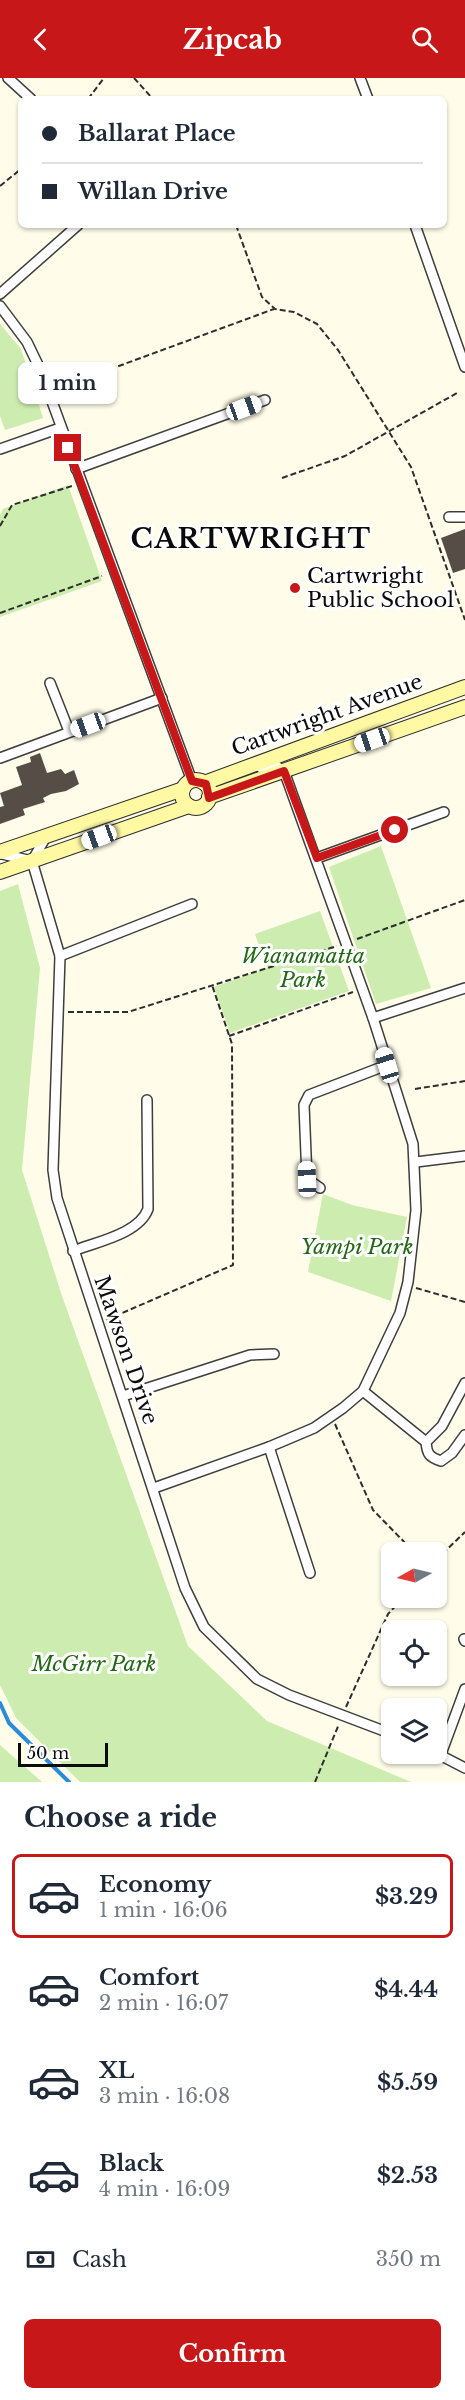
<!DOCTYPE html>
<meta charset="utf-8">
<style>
:root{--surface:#fff;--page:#f6f6f7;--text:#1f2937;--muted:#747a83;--line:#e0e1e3;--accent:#c71718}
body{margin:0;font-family:"Libre Baskerville",serif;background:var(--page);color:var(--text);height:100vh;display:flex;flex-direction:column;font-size:22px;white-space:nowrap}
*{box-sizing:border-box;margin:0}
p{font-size:20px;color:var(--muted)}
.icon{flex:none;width:33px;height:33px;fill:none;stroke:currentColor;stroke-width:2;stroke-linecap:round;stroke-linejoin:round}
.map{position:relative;height:1704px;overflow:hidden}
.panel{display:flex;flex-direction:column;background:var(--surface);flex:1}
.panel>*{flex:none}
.top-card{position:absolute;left:18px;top:18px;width:429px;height:132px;border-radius:9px;box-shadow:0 2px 4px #0004;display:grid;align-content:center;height:132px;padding:0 24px;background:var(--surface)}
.needle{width:39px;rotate:262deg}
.buttons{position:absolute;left:381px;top:1464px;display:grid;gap:12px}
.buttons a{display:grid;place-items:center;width:66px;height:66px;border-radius:9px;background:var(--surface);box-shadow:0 2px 4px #0004;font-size:30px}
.scale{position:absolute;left:18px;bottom:15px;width:90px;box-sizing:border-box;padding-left:6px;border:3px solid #0b0b0b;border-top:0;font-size:16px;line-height:21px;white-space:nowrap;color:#0b0b0b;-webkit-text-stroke:4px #fff;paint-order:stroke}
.end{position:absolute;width:27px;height:27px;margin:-14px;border:8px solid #c71718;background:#fff;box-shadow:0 0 0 3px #fff}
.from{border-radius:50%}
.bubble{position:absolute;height:42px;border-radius:9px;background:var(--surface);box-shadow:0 2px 4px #0004;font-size:20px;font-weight:800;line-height:42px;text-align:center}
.car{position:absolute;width:18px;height:36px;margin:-18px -9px;border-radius:8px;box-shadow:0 0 4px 2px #0007;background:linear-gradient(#fff 24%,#345 0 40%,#fff 0 76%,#345 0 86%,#fff 0)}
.top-card b{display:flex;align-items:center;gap:21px;height:57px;font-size:22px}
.top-card b+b{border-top:2px solid var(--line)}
.top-card i{width:15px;height:15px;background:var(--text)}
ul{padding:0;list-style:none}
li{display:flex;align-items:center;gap:18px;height:84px;margin:0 12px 9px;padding:0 12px;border:3px solid transparent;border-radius:9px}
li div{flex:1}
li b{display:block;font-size:22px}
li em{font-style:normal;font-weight:800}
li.current{border-color:var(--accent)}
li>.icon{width:54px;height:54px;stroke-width:1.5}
h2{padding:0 24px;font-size:27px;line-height:72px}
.pay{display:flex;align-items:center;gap:15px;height:66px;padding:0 24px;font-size:22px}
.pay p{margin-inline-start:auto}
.button{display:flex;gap:12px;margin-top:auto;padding:12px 24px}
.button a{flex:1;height:69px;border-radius:9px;background:var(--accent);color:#fff;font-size:24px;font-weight:800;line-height:69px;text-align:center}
header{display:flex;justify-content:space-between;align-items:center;height:78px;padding:0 24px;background:var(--accent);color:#fff;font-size:27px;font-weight:800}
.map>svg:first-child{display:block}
</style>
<header><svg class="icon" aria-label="back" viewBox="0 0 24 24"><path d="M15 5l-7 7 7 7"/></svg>Zipcab<svg class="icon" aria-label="search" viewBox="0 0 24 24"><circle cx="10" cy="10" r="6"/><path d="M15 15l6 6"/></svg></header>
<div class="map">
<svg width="465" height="1704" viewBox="0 0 465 1704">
<rect width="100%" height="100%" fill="#fffce9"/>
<!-- green -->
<g fill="#ccedaf">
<polygon points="0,246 21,271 43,340 5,352 0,338"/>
<polygon points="68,407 102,503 0,539 0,437 3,431"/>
<polygon points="381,768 431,910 376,926 329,789"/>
<polygon points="18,806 40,890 22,1092 62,1218 188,1568 267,1643 411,1704 80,1704 16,1640 0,1607 0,813"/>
<polygon points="320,833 349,913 230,955 214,909 267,890 255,856"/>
<polygon points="323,1116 352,1127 407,1139 391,1223 308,1194"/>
<polygon points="0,1667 42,1704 0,1704"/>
</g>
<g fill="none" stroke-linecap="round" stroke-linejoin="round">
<!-- stream -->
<polyline stroke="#298bd9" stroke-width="4" points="0,1625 9,1645 69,1704"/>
</g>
<!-- building -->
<g fill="#554d46">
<polygon points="465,451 465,491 453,495 441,460"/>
<polygon points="40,675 47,695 61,691 65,696 74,692 79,706 66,713 51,716 43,720 45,724 23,731 25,737 0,746 0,729 4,728 0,715 22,707 16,689 31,684 30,679"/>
</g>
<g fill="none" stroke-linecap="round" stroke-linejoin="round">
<!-- street casing -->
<g stroke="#3e3e3e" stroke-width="12">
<g id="street">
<polyline points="8,0 31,21"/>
<polyline points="360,0 368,21"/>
<polyline points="415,147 465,289"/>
<polyline points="0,216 78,147"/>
<polyline points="0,228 27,264 40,291 192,703"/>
<polyline points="0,371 60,350"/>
<polyline points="76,391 265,322"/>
<polyline points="449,439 465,439"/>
<polyline points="50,605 69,653"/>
<polyline points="0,680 162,620"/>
<polyline points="2,776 32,783"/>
<polyline points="317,780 444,734"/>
<polyline points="32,783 60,878 53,1092 57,1120 185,1510 204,1549 257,1601 289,1617 392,1656"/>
<polyline points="32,783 47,757"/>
<polyline points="60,878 192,826"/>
<polyline points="373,940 465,910"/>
<polyline points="416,1084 465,1078"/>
<polyline points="320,1110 307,1101 304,1027 309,1017 387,987"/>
<path d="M73,1173C96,1164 139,1156 148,1131L147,1022"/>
<path d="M363,1313L426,1364C427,1376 429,1379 441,1383L452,1375L465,1357"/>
<polyline points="123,1318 250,1277 274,1276"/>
<polyline points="426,1364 442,1348 465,1305"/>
<polyline points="269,1369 310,1495"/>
<polyline points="154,1410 269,1369 314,1350 343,1330 363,1313 400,1235 408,1204 416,1132 413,1066 373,940 284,693 275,687 261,690"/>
<polyline points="464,1561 465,1563"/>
<polyline points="436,1675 465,1690"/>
<polyline points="441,1676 465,1611"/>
</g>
</g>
<!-- secondary casing -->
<g stroke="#2d2d2d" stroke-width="16">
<g id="secondary">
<circle cx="196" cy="716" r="14"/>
<polyline points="204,705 465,609"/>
<polyline points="209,719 465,629"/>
<polyline points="0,774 183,711"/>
<polyline points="0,794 189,728"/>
</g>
</g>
<!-- path -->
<g stroke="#2d2d2d" stroke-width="2" stroke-dasharray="6 3" stroke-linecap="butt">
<polyline points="134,0 153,21"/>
<polyline points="88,21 104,0"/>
<polyline points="0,108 21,91"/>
<polyline points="236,147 262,219 275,231 294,234 317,246 338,272 411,389 465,542"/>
<polyline points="59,310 274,231"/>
<polyline points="282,400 345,378 457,315"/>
<polyline points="0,448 12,427 72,408"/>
<polyline points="0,535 102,498"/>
<polyline points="357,861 465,822"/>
<polyline points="68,934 128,934 337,868"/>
<polyline points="229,958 353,914"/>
<polyline points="415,1011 465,1003"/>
<polyline points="416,1210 465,1224"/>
<polyline points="106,1242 233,1187 232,966 212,907"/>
<polyline points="335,1346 373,1432 414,1474"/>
<polyline points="436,1482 465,1454"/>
<polyline points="346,1629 388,1536 403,1520"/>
<polyline points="315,1704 339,1646"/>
</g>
<!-- street -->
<use href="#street" stroke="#fff" stroke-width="9"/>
<!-- secondary -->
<use href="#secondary" stroke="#fff9a4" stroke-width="14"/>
</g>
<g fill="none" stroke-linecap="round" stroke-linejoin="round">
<!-- route -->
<polyline stroke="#c71718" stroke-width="8" points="68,370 192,703 206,706 209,720 284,693 317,780 395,752"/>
</g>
<!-- markers -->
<circle fill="#c71718" stroke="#fff" stroke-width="2" cx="295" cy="510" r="6"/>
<g text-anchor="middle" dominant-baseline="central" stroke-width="6" stroke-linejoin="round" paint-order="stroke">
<!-- poi labels -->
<g font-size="21" fill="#0b0b0b" stroke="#fff" text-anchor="start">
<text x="307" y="498">Cartwright<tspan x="307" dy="24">Public School</tspan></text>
</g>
<!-- street labels -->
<g font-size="21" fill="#0b0b0b" stroke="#fff">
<text transform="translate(327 637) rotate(-20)">Cartwright Avenue</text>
<text transform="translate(126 1272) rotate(71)">Mawson Drive</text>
</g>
<!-- park labels -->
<g font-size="21" font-style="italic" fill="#246816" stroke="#fff">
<text x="303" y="878">Wianamatta<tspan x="303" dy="24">Park</tspan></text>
<text x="357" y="1169">Yampi Park</text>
<text x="94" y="1586">McGirr Park</text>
</g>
<!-- district labels -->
<g font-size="27" font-weight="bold" letter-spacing="1.5" fill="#0b0b0b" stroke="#fff">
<text x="251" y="460">CARTWRIGHT</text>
</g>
</g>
</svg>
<div class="buttons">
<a><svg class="needle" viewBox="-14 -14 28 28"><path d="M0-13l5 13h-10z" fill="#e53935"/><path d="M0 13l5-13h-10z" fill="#747a83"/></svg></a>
<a><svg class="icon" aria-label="locate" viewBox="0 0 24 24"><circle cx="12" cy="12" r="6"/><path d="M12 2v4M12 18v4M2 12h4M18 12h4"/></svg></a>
<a><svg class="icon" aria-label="layers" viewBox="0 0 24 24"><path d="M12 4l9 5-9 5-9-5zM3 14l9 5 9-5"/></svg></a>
</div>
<div class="scale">50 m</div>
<i class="end from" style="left:395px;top:752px"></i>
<i class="end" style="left:68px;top:370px"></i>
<div class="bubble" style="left:18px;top:284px;width:99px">1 min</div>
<i class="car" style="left:244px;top:330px;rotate:70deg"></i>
<i class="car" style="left:88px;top:647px;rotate:250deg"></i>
<i class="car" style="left:372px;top:662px;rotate:251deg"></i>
<i class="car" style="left:99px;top:759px;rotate:250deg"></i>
<i class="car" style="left:387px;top:987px;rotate:343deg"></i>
<i class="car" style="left:307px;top:1101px;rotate:358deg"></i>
<div class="top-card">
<b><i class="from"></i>Ballarat Place</b>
<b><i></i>Willan Drive</b>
</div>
</div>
<section class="panel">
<h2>Choose a ride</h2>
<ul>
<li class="current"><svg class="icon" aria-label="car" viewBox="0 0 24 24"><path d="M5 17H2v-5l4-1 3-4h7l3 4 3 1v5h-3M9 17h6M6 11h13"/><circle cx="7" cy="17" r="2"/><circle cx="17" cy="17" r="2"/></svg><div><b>Economy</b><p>1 min · 16:06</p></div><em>$3.29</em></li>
<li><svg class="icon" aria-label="car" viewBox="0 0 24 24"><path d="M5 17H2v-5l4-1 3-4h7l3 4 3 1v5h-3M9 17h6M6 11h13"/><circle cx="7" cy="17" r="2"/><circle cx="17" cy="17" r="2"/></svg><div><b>Comfort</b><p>2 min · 16:07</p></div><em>$4.44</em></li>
<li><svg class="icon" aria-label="car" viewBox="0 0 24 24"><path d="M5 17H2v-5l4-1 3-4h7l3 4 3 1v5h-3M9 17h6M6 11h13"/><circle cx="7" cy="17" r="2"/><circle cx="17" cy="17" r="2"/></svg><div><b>XL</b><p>3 min · 16:08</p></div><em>$5.59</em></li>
<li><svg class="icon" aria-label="car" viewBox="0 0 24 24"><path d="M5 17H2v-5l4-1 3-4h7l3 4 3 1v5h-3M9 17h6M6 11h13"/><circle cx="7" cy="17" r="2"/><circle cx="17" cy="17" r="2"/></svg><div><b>Black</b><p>4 min · 16:09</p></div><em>$2.53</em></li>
</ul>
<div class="pay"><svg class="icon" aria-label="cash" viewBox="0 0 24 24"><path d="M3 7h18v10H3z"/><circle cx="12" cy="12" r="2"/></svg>Cash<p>350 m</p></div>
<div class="button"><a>Confirm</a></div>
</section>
